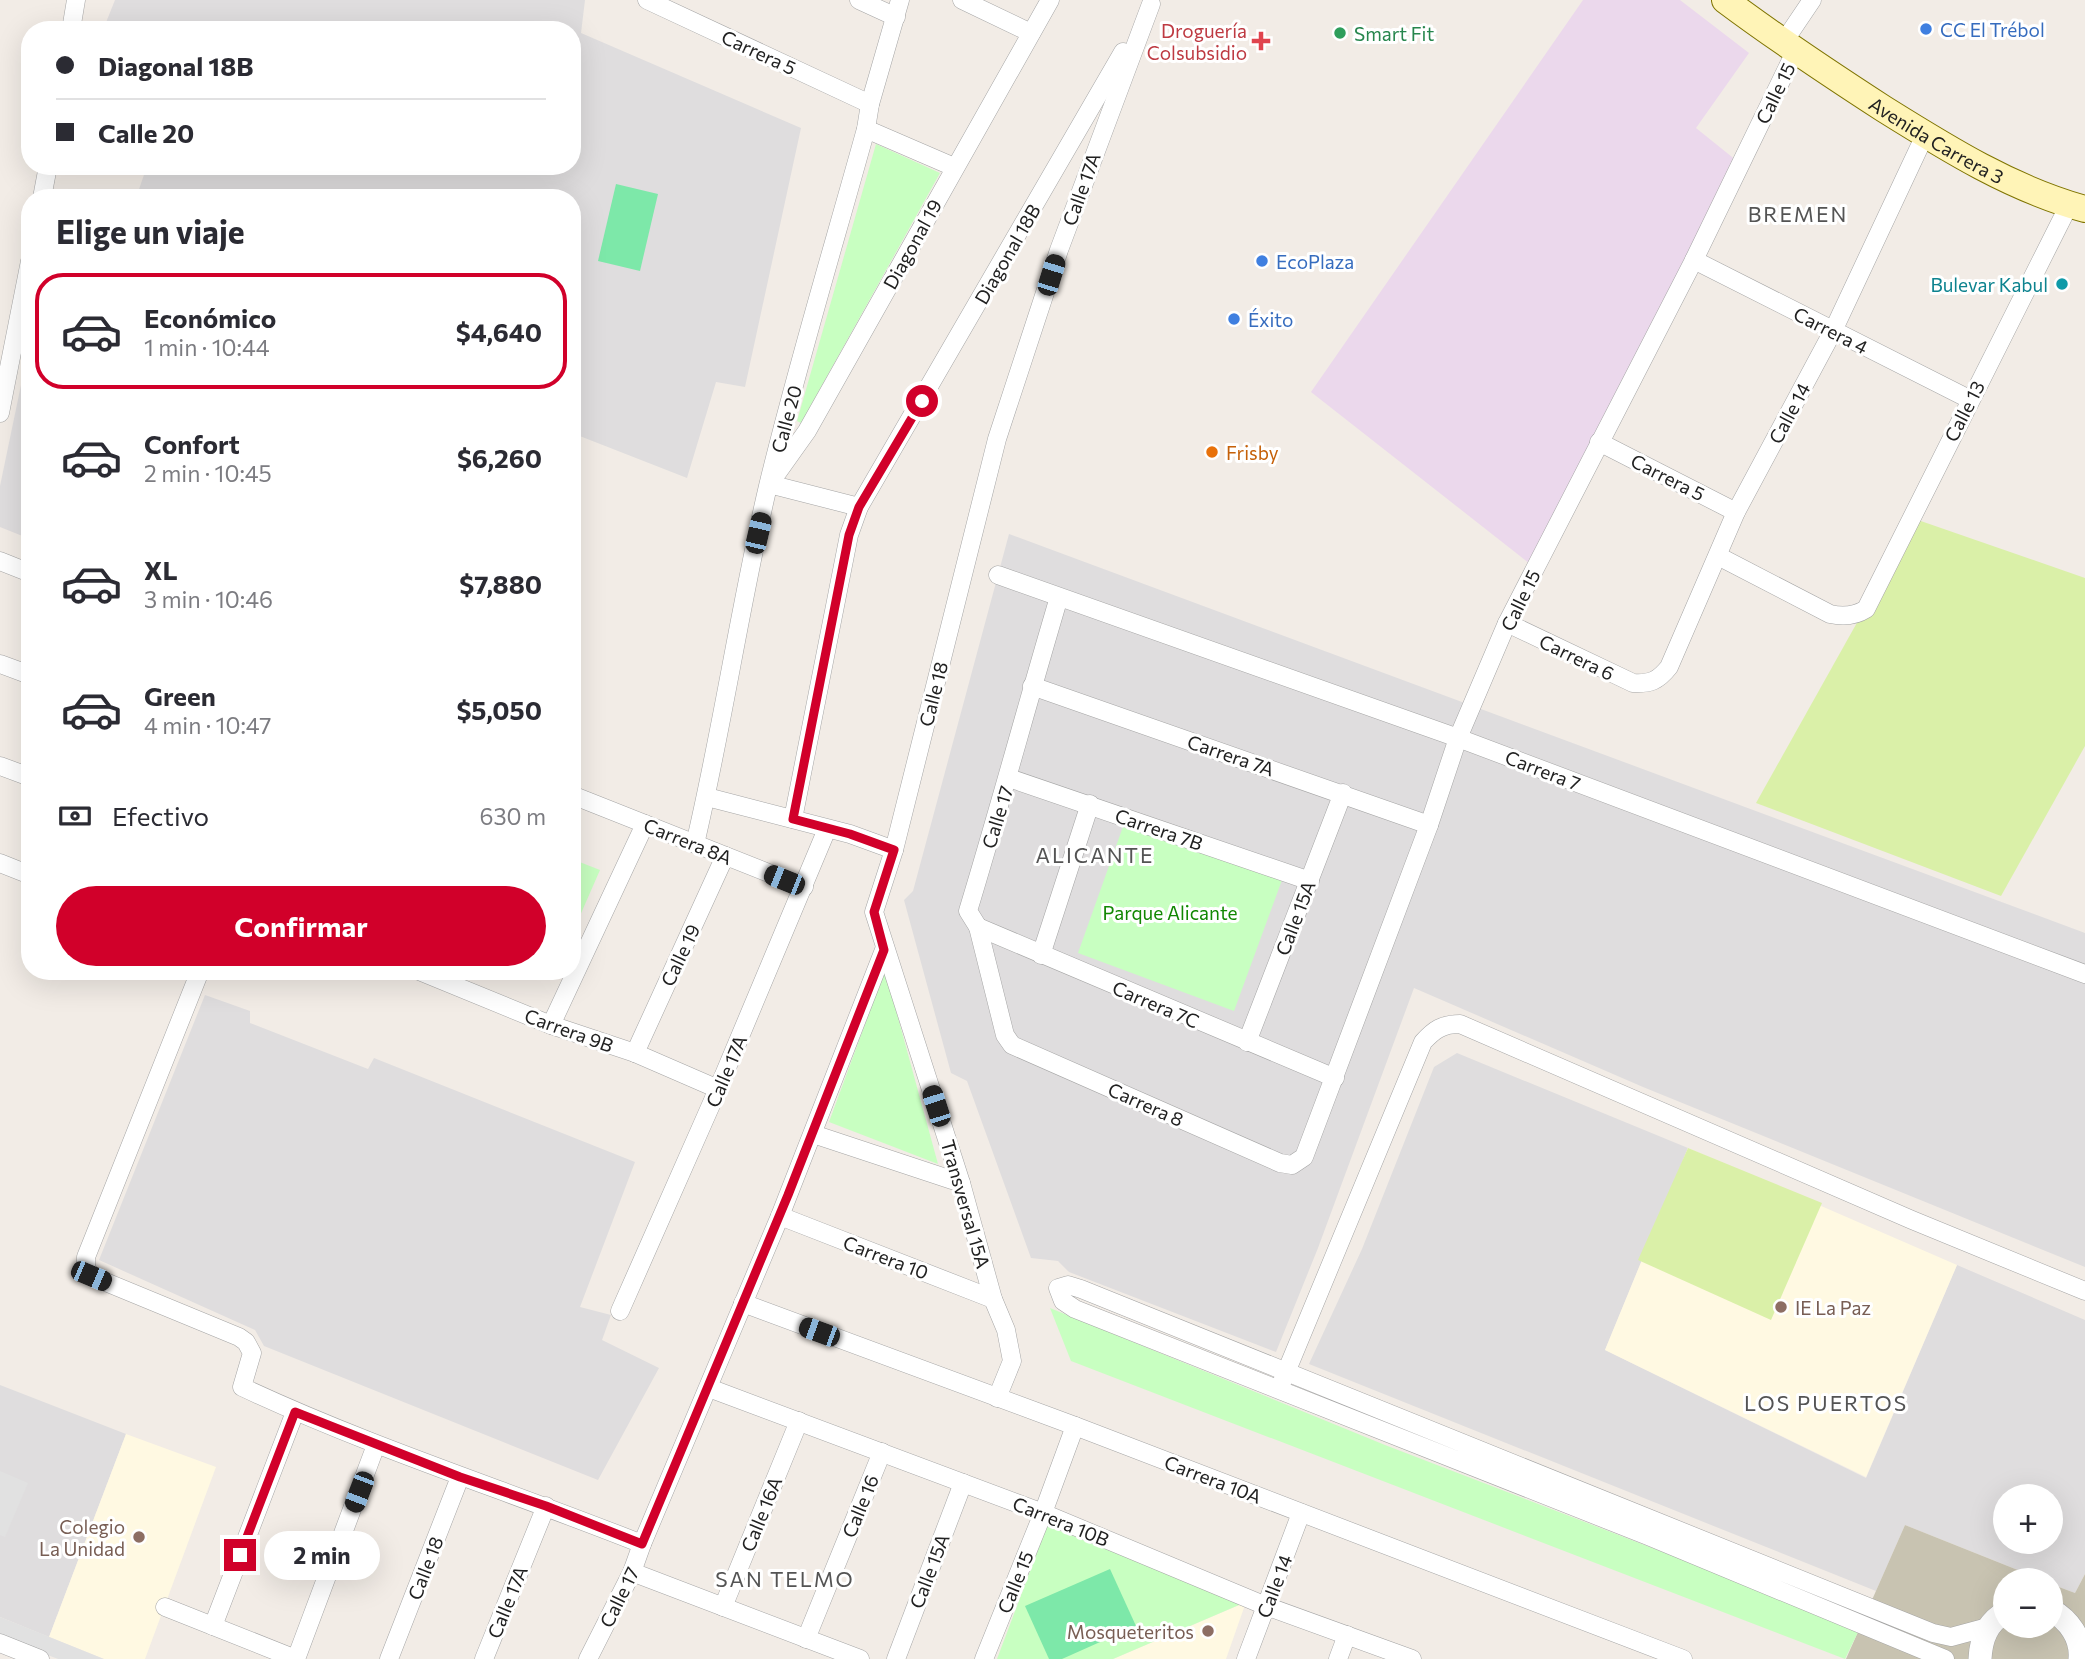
<!DOCTYPE html>
<html lang="es">
<meta charset="utf-8">
<style>
:root{--surface:#fff;--page:#f2f2f3;--text:#2b2b33;--muted:#7c7c81;--line:#e1e1e2;--accent:#d1002a}
body{margin:0;font-family:Commissioner,sans-serif;background:var(--page);color:var(--text);height:100vh;display:flex;flex-direction:column;font-size:26px;white-space:nowrap}
*{box-sizing:border-box;margin:0}
p{font-size:23px;color:var(--muted)}
.icon{flex:none;width:38px;height:38px;fill:none;stroke:currentColor;stroke-width:2;stroke-linecap:round;stroke-linejoin:round}
.map{position:relative;flex:1;overflow:hidden}
.details{position:absolute;left:21px;top:189px;width:560px;height:791px;display:flex;flex-direction:column;background:var(--surface);border-radius:28px;box-shadow:0 7px 28px #0002}
.details>*{flex:none}
.hud{position:absolute;left:21px;top:21px;width:560px;height:154px;border-radius:28px;box-shadow:0 7px 28px #0002;display:grid;align-content:center;height:154px;padding:0 35px;background:var(--surface)}
.tools{position:absolute;left:1993px;top:1484px;display:grid;gap:14px}
.tools a{display:grid;place-items:center;width:70px;height:70px;border-radius:50%;background:var(--surface);box-shadow:0 7px 28px #0002;font-size:35px}
.end{position:absolute;width:32px;height:32px;margin:-16px;border:9px solid #d1002a;background:#fff;box-shadow:0 0 0 4px #fff}
.from{border-radius:50%}
.bubble{position:absolute;height:49px;border-radius:24px;background:var(--surface);box-shadow:0 7px 28px #0002;font-size:23px;font-weight:700;line-height:49px;text-align:center}
.car{position:absolute;width:21px;height:42px;margin:-21px -10px;border-radius:9px;box-shadow:0 0 5px 2px #0007;background:linear-gradient(#222 24%,#8ab4d8 0 40%,#222 0 76%,#8ab4d8 0 86%,#222 0)}
.hud b{display:flex;align-items:center;gap:24px;height:66px;font-size:26px}
.hud b+b{border-top:2px solid var(--line)}
.hud i{width:18px;height:18px;background:var(--text)}
ul{padding:0;list-style:none}
li{display:flex;align-items:center;gap:21px;height:116px;margin:0 14px 10px;padding:0 21px;border:4px solid transparent;border-radius:28px}
li div{flex:1}
li b{display:block;font-size:26px}
li em{font-style:normal;font-weight:700}
li.selected{border-color:var(--accent)}
li>.icon{width:63px;height:63px;stroke-width:1.5}
h2{padding:0 35px;font-size:32px;line-height:84px}
.pay{display:flex;align-items:center;gap:18px;height:77px;padding:0 35px;font-size:26px}
.pay p{margin-inline-start:auto}
.action{display:flex;gap:14px;margin-top:auto;padding:14px 35px}
.action a{flex:1;height:80px;border-radius:42px;background:var(--accent);color:#fff;font-size:28px;font-weight:700;line-height:80px;text-align:center}
.map>svg:first-child{display:block}
</style>
<div class="map">
<svg width="2085" height="1659" viewBox="0 0 2085 1659">
<rect width="100%" height="100%" fill="#f2ece6"/>
<!-- residential -->
<g fill="#dfddde" fill-rule="evenodd">
<polygon points="115,0 585,0 581,33 801,128 745,387 716,382 687,478 572,433 572,198 136,198 147,166 572,166 572,30 103,30"/>
<polygon points="21,385 30,389 30,539 0,527 0,486"/>
<polygon points="1009,534 2085,933 2085,1267 1643,1087 1414,988 1318,1248 1276,1352 1069,1272 1058,1261 1031,1258 967,1081 951,1073 904,900 913,891"/>
<polygon points="205,995 250,1011 250,1023 368,1069 374,1058 635,1162 580,1307 611,1315 602,1340 659,1368 598,1480 264,1346 255,1330 99,1260"/>
<path d="M1457,1053L1688,1148L1605,1350L1866,1478L1957,1265L2085,1320V1574L2075,1593L2051,1584V1580H2043L1905,1525L1876,1591L1309,1364L1362,1249L1434,1067ZM2006,1496H2051V1542H2006Z"/>
<polygon points="0,1385 126,1434 49,1637 0,1617"/>
</g>
<!-- industrial -->
<polygon fill="#ebd8ec" points="1583,0 1680,0 1749,53 1696,128 1737,161 1534,567 1311,392"/>
<!-- education -->
<g fill="#fff9e2">
<polygon points="1688,1148 1957,1265 1866,1477 1605,1350"/>
<polygon points="126,1434 216,1467 145,1659 104,1659 49,1637"/>
<polygon points="1246,1602 1226,1659 1113,1659"/>
</g>
<!-- construction -->
<polygon fill="#c8c3b1" points="1905,1525 2043,1580 2006,1580 2006,1626 2051,1626 2051,1584 2075,1593 2085,1574 2085,1652 2080,1659 1846,1659"/>
<!-- grass -->
<g fill="#daf0a8">
<polygon points="1915,519 2085,578 2085,746 2001,896 1756,803"/>
<polygon points="1688,1148 1822,1203 1771,1320 1638,1260"/>
</g>
<!-- park -->
<g fill="#c8ffc1">
<polygon points="876,144 940,173 801,423 797,421"/>
<polygon points="1125,821 1282,880 1234,1011 1078,953"/>
<polygon points="572,859 600,870 572,934"/>
<polygon points="885,970 938,1164 829,1122"/>
<polygon points="1050,1308 1385,1445 1860,1628 1845,1659 1071,1361"/>
<polygon points="1047,1526 1246,1602 1113,1659 997,1659"/>
</g>
<!-- pitch -->
<g fill="#7de8a9">
<polygon points="616,184 658,194 640,271 598,261"/>
<polygon points="1110,1569 1136,1626 1062,1659 1049,1659 1025,1606"/>
</g>
<!-- parking -->
<g fill="#e1e1e1">
<polygon points="0,1471 28,1483 5,1537 0,1535"/>
<polygon points="0,1617 104,1659 58,1659 12,1641 0,1636"/>
</g>
<g fill="none" stroke-linecap="round" stroke-linejoin="round">
<!-- minor casing -->
<g stroke="#a5a5a5" stroke-width="19">
<g id="minor">
<polyline points="647,0 870,104"/>
<polyline points="859,0 896,17"/>
<polyline points="962,0 1031,33"/>
<polyline points="71,30 76,0"/>
<polyline points="1783,43 1812,0"/>
<polyline points="866,129 954,167"/>
<polyline points="42,198 48,166"/>
<polyline points="1694,260 1969,399"/>
<polyline points="0,413 30,261"/>
<polyline points="1599,442 1736,512"/>
<polyline points="775,476 807,431 1050,0"/>
<polyline points="769,484 859,507"/>
<path d="M1718,556L1830,614C1843,617 1855,616 1866,609L2069,205"/>
<polyline points="0,561 30,573"/>
<polyline points="998,575 1458,738 2085,974"/>
<path d="M1059,597C1028,701 1000,806 968,911L978,927L1005,1035L1012,1045L1280,1163L1292,1165L1304,1157L1429,825L1458,738L1507,623L1694,260L1795,52"/>
<path d="M1507,623L1633,683C1650,684 1658,681 1669,667L1736,512L1833,331L1925,135"/>
<polyline points="0,664 30,675"/>
<polyline points="1032,686 1429,825"/>
<polyline points="0,766 30,777"/>
<polyline points="1009,778 1310,881"/>
<polyline points="572,795 804,887"/>
<polyline points="707,797 850,834 894,850"/>
<polyline points="793,819 849,535 859,507 1123,52"/>
<path d="M695,844C723,725 740,605 768,486C797,366 833,248 866,129L870,104L900,0"/>
<polyline points="0,863 30,875"/>
<polyline points="978,927 1335,1078"/>
<polyline points="1041,955 1090,804"/>
<path d="M200,971L86,1257V1267L91,1276L239,1337L246,1342L252,1353L242,1387C372,1448 509,1491 642,1544"/>
<polyline points="419,971 551,1025 635,1053 718,1089"/>
<polyline points="551,1025 645,824"/>
<polyline points="1247,1042 1343,793"/>
<polyline points="635,1053 725,856"/>
<polyline points="813,1134 961,1183"/>
<polyline points="780,1216 993,1299"/>
<polyline points="743,1303 1075,1426 1683,1659"/>
<polyline points="620,1311 718,1089 827,829"/>
<path d="M1282,1382L1423,1042C1434,1030 1442,1024 1460,1024L1912,1220L2085,1291"/>
<polyline points="709,1388 1043,1513 1266,1606 1412,1659"/>
<polyline points="997,1398 1012,1361 1006,1330 993,1299 961,1183 874,912 894,850 997,439 1059,250 1151,4"/>
<polyline points="632,1572 860,1659"/>
<polyline points="165,1607 296,1659"/>
<polyline points="723,1607 799,1421"/>
<polyline points="213,1626 295,1412"/>
<polyline points="806,1639 882,1452"/>
<polyline points="0,1643 40,1659"/>
<polyline points="296,1659 376,1445"/>
<polyline points="389,1659 460,1477"/>
<polyline points="484,1659 546,1506"/>
<polyline points="588,1659 632,1572 642,1544 780,1216 884,950"/>
<polyline points="896,1659 963,1483"/>
<polyline points="984,1659 1043,1513 1075,1426"/>
<polyline points="1246,1659 1301,1513"/>
<polyline points="1338,1659 1347,1635"/>
<polyline points="1945,1659 1648,1536 1075,1309 1063,1301 1058,1288 1068,1285 1081,1289 1933,1633 1951,1637 1988,1627"/>
</g>
</g>
<!-- tertiary casing -->
<g stroke="#a5a5a5" stroke-width="24">
<g id="tertiary">
<path d="M2051,1610C2069,1620 2082,1638 2080,1659"/>
<path d="M1980,1659C1981,1639 1987,1622 2006,1612"/>
</g>
</g>
<!-- secondary casing -->
<g stroke="#7f7400" stroke-width="28">
<g id="secondary">
<path id="s1" d="M1725,0C1777,39 1830,74 1884,109C1948,149 2012,189 2085,209"/>
</g>
</g>
<!-- minor -->
<use href="#minor" stroke="#fff" stroke-width="18"/>
<!-- tertiary -->
<use href="#tertiary" stroke="#fff" stroke-width="23"/>
<!-- secondary -->
<use href="#secondary" stroke="#fff4b7" stroke-width="26"/>
</g>
<g fill="none" stroke-linecap="round" stroke-linejoin="round">
<!-- route -->
<polyline stroke="#d1002a" stroke-width="9" points="240,1555 295,1412 460,1477 546,1506 642,1544 788,1195 884,950 874,912 894,850 850,834 793,819 849,535 859,507 922,401"/>
</g>
<!-- markers -->
<g fill="#3f7fe0" stroke="#fff" stroke-width="2.5">
<circle cx="1926" cy="29" r="7"/>
<circle cx="1262" cy="261" r="7"/>
<circle cx="1234" cy="319" r="7"/>
</g>
<circle fill="#2e9e5b" stroke="#fff" stroke-width="2.5" cx="1340" cy="33" r="7"/>
<path fill="#e0444e" stroke="#fff" stroke-width="2.5" d="M1257.5 30.5h7v7h7v7h-7v7h-7v-7h-7v-7h7z"/>
<circle fill="#0f9aa8" stroke="#fff" stroke-width="2.5" cx="2062" cy="284" r="7"/>
<circle fill="#e8710a" stroke="#fff" stroke-width="2.5" cx="1212" cy="452" r="7"/>
<g fill="#8d6e63" stroke="#fff" stroke-width="2.5">
<circle cx="1781" cy="1307" r="7"/>
<circle cx="139" cy="1537" r="7"/>
<circle cx="1208" cy="1631" r="7"/>
</g>
<g text-anchor="middle" dominant-baseline="central" stroke-width="6" stroke-linejoin="round" paint-order="stroke">
<!-- shop labels -->
<g font-size="19" fill="#366cbe" stroke="#fff" text-anchor="start">
<text x="1940" y="29">CC El Trébol</text>
<text x="1276" y="261">EcoPlaza</text>
<text x="1248" y="319">Éxito</text>
</g>
<!-- health labels -->
<g font-size="19" fill="#be3a42" stroke="#fff" text-anchor="end">
<text x="1247" y="30">Droguería<tspan x="1247" dy="22">Colsubsidio</tspan></text>
</g>
<!-- leisure labels -->
<g font-size="19" fill="#27864d" stroke="#fff" text-anchor="start">
<text x="1354" y="33">Smart Fit</text>
</g>
<!-- street labels -->
<g font-size="19" fill="#212121" stroke="#fff">
<text transform="translate(759 52) rotate(25)">Carrera 5</text>
<text transform="translate(1775 93) rotate(-64)">Calle 15</text>
<text stroke="none"><textPath href="#s1" startOffset="254">Avenida Carrera 3</textPath></text>
<text transform="translate(1081 189) rotate(-70)">Calle 17A</text>
<text transform="translate(912 244) rotate(-61)">Diagonal 19</text>
<text transform="translate(1007 254) rotate(-60)">Diagonal 18B</text>
<text transform="translate(1831 330) rotate(27)">Carrera 4</text>
<text transform="translate(1964 411) rotate(-63)">Calle 13</text>
<text transform="translate(1789 413) rotate(-62)">Calle 14</text>
<text transform="translate(786 419) rotate(-75)">Calle 20</text>
<text transform="translate(1668 477) rotate(27)">Carrera 5</text>
<text transform="translate(1520 600) rotate(-64)">Calle 15</text>
<text transform="translate(1577 657) rotate(26)">Carrera 6</text>
<text transform="translate(933 694) rotate(-76)">Calle 18</text>
<text transform="translate(1231 755) rotate(19)">Carrera 7A</text>
<text transform="translate(1543 770) rotate(21)">Carrera 7</text>
<text transform="translate(997 817) rotate(-73)">Calle 17</text>
<text transform="translate(1159 829) rotate(19)">Carrera 7B</text>
<text transform="translate(688 841) rotate(22)">Carrera 8A</text>
<text transform="translate(1295 918) rotate(-69)">Calle 15A</text>
<text transform="translate(680 955) rotate(-65)">Calle 19</text>
<text transform="translate(1156 1004) rotate(23)">Carrera 7C</text>
<text transform="translate(569 1030) rotate(20)">Carrera 9B</text>
<text transform="translate(726 1071) rotate(-67)">Calle 17A</text>
<text transform="translate(1146 1104) rotate(24)">Carrera 8</text>
<text transform="translate(966 1204) rotate(74)">Transversal 15A</text>
<text transform="translate(886 1257) rotate(21)">Carrera 10</text>
<text transform="translate(1213 1479) rotate(21)">Carrera 10A</text>
<text transform="translate(860 1506) rotate(-68)">Calle 16</text>
<text transform="translate(761 1514) rotate(-68)">Calle 16A</text>
<text transform="translate(1061 1521) rotate(22)">Carrera 10B</text>
<text transform="translate(425 1568) rotate(-69)">Calle 18</text>
<text transform="translate(929 1571) rotate(-69)">Calle 15A</text>
<text transform="translate(1015 1582) rotate(-68)">Calle 15</text>
<text transform="translate(1274 1586) rotate(-69)">Calle 14</text>
<text transform="translate(619 1597) rotate(-64)">Calle 17</text>
<text transform="translate(507 1602) rotate(-68)">Calle 17A</text>
</g>
<!-- culture labels -->
<g font-size="19" fill="#0d838f" stroke="#fff" text-anchor="end">
<text x="2048" y="284">Bulevar Kabul</text>
</g>
<!-- food labels -->
<g font-size="19" fill="#c56008" stroke="#fff" text-anchor="start">
<text x="1226" y="452">Frisby</text>
</g>
<!-- park labels -->
<g font-size="19" fill="#118702" stroke="#fff">
<text x="1170" y="912">Parque Alicante</text>
</g>
<!-- education labels -->
<g font-size="19" fill="#785e54" stroke="#fff" text-anchor="end">
<text x="1795" y="1307" text-anchor="start">IE La Paz</text>
<text x="125" y="1526">Colegio<tspan x="125" dy="22">La Unidad</tspan></text>
<text x="1194" y="1631">Mosqueteritos</text>
</g>
<!-- neighbourhood labels -->
<g font-size="21" letter-spacing="2" fill="#545454" stroke="#fff">
<text x="1798" y="213">BREMEN</text>
<text x="1095" y="854">ALICANTE</text>
<text x="1826" y="1402">LOS PUERTOS</text>
<text x="785" y="1578">SAN TELMO</text>
</g>
</g>
</svg>
<div class="tools">
<a>+</a>
<a>−</a>
</div>
<i class="end from" style="left:922px;top:401px"></i>
<i class="end" style="left:240px;top:1555px"></i>
<div class="bubble" style="left:264px;top:1531px;width:116px">2 min</div>
<i class="car" style="left:1051px;top:275px;rotate:17deg"></i>
<i class="car" style="left:758px;top:533px;rotate:13deg"></i>
<i class="car" style="left:784px;top:880px;rotate:292deg"></i>
<i class="car" style="left:936px;top:1106px;rotate:342deg"></i>
<i class="car" style="left:91px;top:1276px;rotate:113deg"></i>
<i class="car" style="left:819px;top:1332px;rotate:290deg"></i>
<i class="car" style="left:359px;top:1492px;rotate:201deg"></i>
<div class="hud">
<b><i class="from"></i>Diagonal 18B</b>
<b><i></i>Calle 20</b>
</div>
<section class="details">
<h2>Elige un viaje</h2>
<ul>
<li class="selected"><svg class="icon" aria-label="car" viewBox="0 0 24 24"><path d="M5 17H2v-5l4-1 3-4h7l3 4 3 1v5h-3M9 17h6M6 11h13"/><circle cx="7" cy="17" r="2"/><circle cx="17" cy="17" r="2"/></svg><div><b>Económico</b><p>1 min · 10:44</p></div><em>$4,640</em></li>
<li><svg class="icon" aria-label="car" viewBox="0 0 24 24"><path d="M5 17H2v-5l4-1 3-4h7l3 4 3 1v5h-3M9 17h6M6 11h13"/><circle cx="7" cy="17" r="2"/><circle cx="17" cy="17" r="2"/></svg><div><b>Confort</b><p>2 min · 10:45</p></div><em>$6,260</em></li>
<li><svg class="icon" aria-label="car" viewBox="0 0 24 24"><path d="M5 17H2v-5l4-1 3-4h7l3 4 3 1v5h-3M9 17h6M6 11h13"/><circle cx="7" cy="17" r="2"/><circle cx="17" cy="17" r="2"/></svg><div><b>XL</b><p>3 min · 10:46</p></div><em>$7,880</em></li>
<li><svg class="icon" aria-label="car" viewBox="0 0 24 24"><path d="M5 17H2v-5l4-1 3-4h7l3 4 3 1v5h-3M9 17h6M6 11h13"/><circle cx="7" cy="17" r="2"/><circle cx="17" cy="17" r="2"/></svg><div><b>Green</b><p>4 min · 10:47</p></div><em>$5,050</em></li>
</ul>
<div class="pay"><svg class="icon" aria-label="cash" viewBox="0 0 24 24"><path d="M3 7h18v10H3z"/><circle cx="12" cy="12" r="2"/></svg>Efectivo<p>630 m</p></div>
<div class="action"><a>Confirmar</a></div>
</section>
</div>
